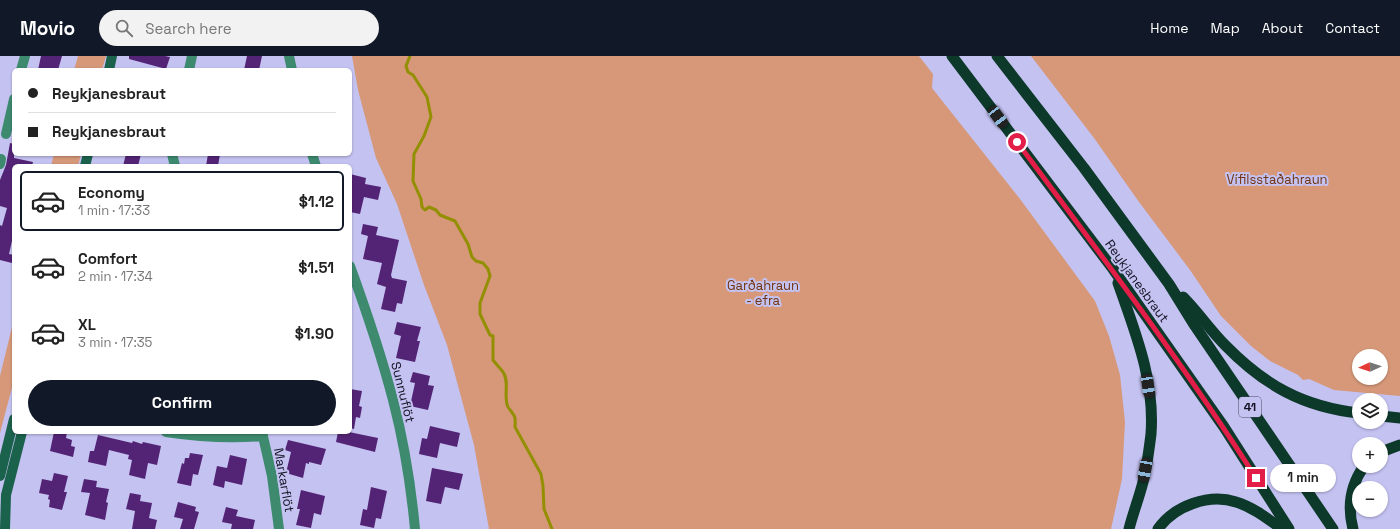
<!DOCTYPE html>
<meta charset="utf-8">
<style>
:root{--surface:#fff;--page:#f2f2f2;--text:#222;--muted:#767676;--line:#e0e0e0;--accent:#111827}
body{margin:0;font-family:"Space Grotesk",sans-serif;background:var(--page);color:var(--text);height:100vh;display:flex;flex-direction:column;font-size:15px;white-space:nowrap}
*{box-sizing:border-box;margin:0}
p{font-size:13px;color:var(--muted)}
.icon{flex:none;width:22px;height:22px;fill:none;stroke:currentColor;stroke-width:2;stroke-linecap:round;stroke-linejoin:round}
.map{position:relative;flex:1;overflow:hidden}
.details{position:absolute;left:12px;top:108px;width:340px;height:270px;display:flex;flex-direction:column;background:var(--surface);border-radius:6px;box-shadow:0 1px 3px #0004}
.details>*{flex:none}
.guide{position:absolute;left:12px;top:12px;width:340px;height:88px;border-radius:6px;box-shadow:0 1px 3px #0004;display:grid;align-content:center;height:88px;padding:0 16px;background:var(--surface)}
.needle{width:26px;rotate:266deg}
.fabs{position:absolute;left:1352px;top:293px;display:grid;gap:8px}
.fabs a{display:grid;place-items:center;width:36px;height:36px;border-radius:50%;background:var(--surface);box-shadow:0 1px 3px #0004;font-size:20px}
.end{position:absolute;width:18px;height:18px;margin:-9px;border:5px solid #e11d48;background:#fff;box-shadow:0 0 0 2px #fff}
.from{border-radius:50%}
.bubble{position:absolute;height:28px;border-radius:14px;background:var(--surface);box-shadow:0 1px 3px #0004;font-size:13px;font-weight:700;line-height:28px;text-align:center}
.car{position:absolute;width:12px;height:24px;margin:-12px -6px;border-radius:5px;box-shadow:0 0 3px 1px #0007;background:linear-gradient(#222 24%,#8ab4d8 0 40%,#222 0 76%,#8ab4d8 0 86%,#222 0)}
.guide b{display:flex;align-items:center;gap:14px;height:38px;font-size:15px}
.guide b+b{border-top:1px solid var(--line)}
.guide i{width:10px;height:10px;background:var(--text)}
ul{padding:7px 0 0;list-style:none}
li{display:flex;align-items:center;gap:12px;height:60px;margin:0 8px 6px;padding:0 8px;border:2px solid transparent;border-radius:6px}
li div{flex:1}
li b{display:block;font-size:15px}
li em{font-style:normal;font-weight:700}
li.on{border-color:var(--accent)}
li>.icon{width:36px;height:36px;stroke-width:1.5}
.primary-button{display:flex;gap:8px;margin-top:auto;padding:8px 16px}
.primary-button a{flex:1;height:46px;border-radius:24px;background:var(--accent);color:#fff;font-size:16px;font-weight:700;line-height:46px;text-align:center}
header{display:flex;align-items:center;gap:24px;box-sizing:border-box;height:56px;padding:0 20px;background:var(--accent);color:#fff}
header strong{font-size:19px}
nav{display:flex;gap:22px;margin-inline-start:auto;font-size:14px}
.search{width:280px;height:36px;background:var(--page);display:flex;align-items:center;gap:10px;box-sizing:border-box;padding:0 14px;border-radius:22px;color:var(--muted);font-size:15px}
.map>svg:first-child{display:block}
</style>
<header>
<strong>Movio</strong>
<div class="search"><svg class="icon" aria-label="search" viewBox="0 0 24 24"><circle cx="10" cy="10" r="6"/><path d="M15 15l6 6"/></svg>Search here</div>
<nav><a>Home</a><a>Map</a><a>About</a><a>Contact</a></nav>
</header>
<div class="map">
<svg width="1400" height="473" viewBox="0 0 1400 473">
<rect width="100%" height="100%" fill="#c4c2f1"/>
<!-- green -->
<g fill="#d69879" fill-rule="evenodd">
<polygon points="78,0 106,0 102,14 74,14"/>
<polygon points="352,0 919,0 933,18 932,32 1020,143 1095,245 1109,280 1120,319 1125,366 1122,423 1111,473 489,473 474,389 447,289 424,229 397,148 376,102 358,34"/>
<path d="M1031,0H1400V340L1334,334L1309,323L1303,324L1298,319L1270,305L1251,290L1221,260L1190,214L1139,146L1094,82ZM1359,300H1381V322H1359Z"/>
<polygon points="54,98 81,98 78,110 51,110"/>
<polygon points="14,263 14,324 0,377 0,320"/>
</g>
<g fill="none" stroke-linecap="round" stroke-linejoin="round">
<!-- stream -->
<path stroke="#938f02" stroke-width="3" d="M410,0L406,10L408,16L413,19L427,41L431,61L424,80L414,98L413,125L421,143L422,151L425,154L429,151L436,154L440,159L455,165L468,188L472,201L476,205L483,207L488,213L490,220L480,247V258L490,279L493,280V304C496,308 500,312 503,316C510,325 503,341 508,351C514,360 516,358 515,371L541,418L543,430L544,453L552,473"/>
</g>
<!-- building -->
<g fill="#532475">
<polygon points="41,0 62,0 58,14 38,14"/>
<polygon points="129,0 165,0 170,1 166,13 129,3"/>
<polygon points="247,0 262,0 259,14 244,14"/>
<polygon points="10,87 14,88 14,102 33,106 32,110 14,110 14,176 9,198 14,199 12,207 0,204 0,169 2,170 7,152 0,150 0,124 6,109"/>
<polygon points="126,98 141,98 138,110 123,110"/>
<polygon points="208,98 220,98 218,110 206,110"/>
<polygon points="350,118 366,122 365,128 381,131 378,144 364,141 360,158 350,156"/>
<polygon points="363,168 378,171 376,179 399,184 391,219 392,222 407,225 402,248 397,247 395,256 381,253 386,231 377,228 382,207 363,203 368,180 361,178"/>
<polygon points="397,266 421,271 417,285 420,285 415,306 396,302 401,280 394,278"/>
<polygon points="413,316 430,320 428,329 434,330 428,354 410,350 415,327 410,326"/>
<polygon points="350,333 362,335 359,350 362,351 360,362 356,361 354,373 350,372"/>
<polygon points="430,370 460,377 457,391 440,387 437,402 419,398 422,382 427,383"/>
<polygon points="54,376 67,376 66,382 72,384 71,390 75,391 73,401 50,395"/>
<polygon points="338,376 349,376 378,382 375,396 336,386"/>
<polygon points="98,379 132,387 133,385 142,388 143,386 161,390 157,409 148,407 145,423 129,419 132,404 128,403 129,399 109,394 106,410 88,406 90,395 94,395"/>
<polygon points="288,384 326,393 321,409 309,406 309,408 306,407 303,422 286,417 291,396 285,394"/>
<polygon points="190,397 203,399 198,419 193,418 191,430 177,427 182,407 184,408 185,402 189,402"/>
<polygon points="230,399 247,403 242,429 225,425 224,432 213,429 217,410 227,412"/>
<polygon points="432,412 463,418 459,434 445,431 441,448 426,445"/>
<polygon points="54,417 68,420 64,436 67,436 62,454 49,451 50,444 48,443 49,439 39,437 42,423 52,425"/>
<polygon points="84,423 97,425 96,431 109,433 106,446 108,447 105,464 85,459 90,437 81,436"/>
<polygon points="371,431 387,435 381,463 376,462 374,472 360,469 363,453 367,454"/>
<polygon points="301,434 325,440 321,459 314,457 311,472 296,469 300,453 297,453"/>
<polygon points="130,437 141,439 140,445 152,447 149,462 157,464 155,473 132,473 135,455 126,453"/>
<polygon points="178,446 196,451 195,455 199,456 194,473 180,473 183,463 174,461"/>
<polygon points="226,451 238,454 236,460 255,464 253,473 231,473 232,468 222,466"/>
</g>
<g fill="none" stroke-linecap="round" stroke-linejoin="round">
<!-- minor -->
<g stroke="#3d8a6f" stroke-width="10">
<polyline points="289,0 292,14"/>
<polyline points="21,14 25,0"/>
<polyline points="189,14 192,0"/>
<polyline points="6,78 14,43"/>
<polyline points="172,98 175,110"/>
<polyline points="312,98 316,110"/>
<polyline points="0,103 1,103 0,108"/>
<path d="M350,210C366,254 381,298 393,344C404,386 411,430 415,473"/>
<path d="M166,376C199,381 230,383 263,380"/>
<polyline points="262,376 272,420 279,473"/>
</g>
<!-- secondary -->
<g stroke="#1b624c" stroke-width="10">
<polyline points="109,14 112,0"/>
<polyline points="85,110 88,98"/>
<polyline points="0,420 14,363"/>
<polyline points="5,473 6,439 22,376"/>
</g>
<!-- trunk -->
<g stroke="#0d392b" stroke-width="11">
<polyline points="952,0 1113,213 1224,371 1289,473"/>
<polyline points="997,0 1084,112 1169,228 1195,270 1333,473"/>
<path d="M1118,227C1135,276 1155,324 1151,378C1149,394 1147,411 1143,426C1139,442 1133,457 1129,473"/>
<path d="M1183,241C1198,256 1210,274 1225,289C1264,329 1303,351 1359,357"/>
<polyline points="1381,360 1400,362"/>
<polyline points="1381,396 1400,389"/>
<path d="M1158,473C1174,450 1209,437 1236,446C1253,451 1268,463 1282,473"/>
<path d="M1353,473C1347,450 1350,430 1364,410"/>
</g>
</g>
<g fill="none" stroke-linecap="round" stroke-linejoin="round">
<!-- route -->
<path stroke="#e11d48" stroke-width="5" d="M1017,86C1099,196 1182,306 1256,422"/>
</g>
<g text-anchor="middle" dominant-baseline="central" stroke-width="4" stroke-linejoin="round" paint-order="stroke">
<!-- shield labels -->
<rect fill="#c4c2f1" stroke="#484660" stroke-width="1" x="1239" y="341" width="22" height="20" rx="3"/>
<g font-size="12" font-weight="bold" fill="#131122">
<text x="1250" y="351">41</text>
</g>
<!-- park labels -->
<g font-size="13" fill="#72340f" stroke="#c4c2f1">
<text x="1277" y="123">Vífilsstaðahraun</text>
<text x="763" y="229">Garðahraun<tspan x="763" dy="15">- efra</tspan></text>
</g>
<!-- street labels -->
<g font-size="13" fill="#131122" stroke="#c4c2f1">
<text transform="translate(1137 225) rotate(54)">Reykjanesbraut</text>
<text transform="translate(403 336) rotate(76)">Sunnuflöt</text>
<text transform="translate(284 424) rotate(80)">Markarflöt</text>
</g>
</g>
</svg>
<div class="fabs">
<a><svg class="needle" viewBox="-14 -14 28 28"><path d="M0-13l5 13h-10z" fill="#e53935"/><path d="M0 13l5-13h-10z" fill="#767676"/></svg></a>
<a><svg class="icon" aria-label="layers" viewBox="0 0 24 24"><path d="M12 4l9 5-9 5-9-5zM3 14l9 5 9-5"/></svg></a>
<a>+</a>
<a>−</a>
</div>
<i class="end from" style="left:1017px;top:86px"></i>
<i class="end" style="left:1256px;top:422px"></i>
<div class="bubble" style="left:1270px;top:408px;width:66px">1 min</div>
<i class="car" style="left:998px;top:61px;rotate:143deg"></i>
<i class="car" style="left:1148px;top:330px;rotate:171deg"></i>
<i class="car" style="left:1145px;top:414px;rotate:190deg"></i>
<div class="guide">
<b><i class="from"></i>Reykjanesbraut</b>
<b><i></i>Reykjanesbraut</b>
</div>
<section class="details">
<ul>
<li class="on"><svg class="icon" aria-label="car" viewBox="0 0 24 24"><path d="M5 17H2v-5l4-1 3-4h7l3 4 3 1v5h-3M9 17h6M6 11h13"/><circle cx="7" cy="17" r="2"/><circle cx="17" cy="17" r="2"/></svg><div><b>Economy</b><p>1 min · 17:33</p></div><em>$1.12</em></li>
<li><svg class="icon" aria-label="car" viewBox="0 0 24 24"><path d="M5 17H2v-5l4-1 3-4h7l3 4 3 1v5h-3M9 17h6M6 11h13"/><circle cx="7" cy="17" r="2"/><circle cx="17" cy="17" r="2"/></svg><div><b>Comfort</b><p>2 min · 17:34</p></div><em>$1.51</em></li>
<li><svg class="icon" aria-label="car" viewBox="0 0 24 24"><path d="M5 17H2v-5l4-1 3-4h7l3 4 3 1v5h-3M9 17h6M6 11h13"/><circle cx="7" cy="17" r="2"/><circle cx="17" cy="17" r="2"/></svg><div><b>XL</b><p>3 min · 17:35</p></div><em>$1.90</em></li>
</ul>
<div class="primary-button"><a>Confirm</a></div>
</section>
</div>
